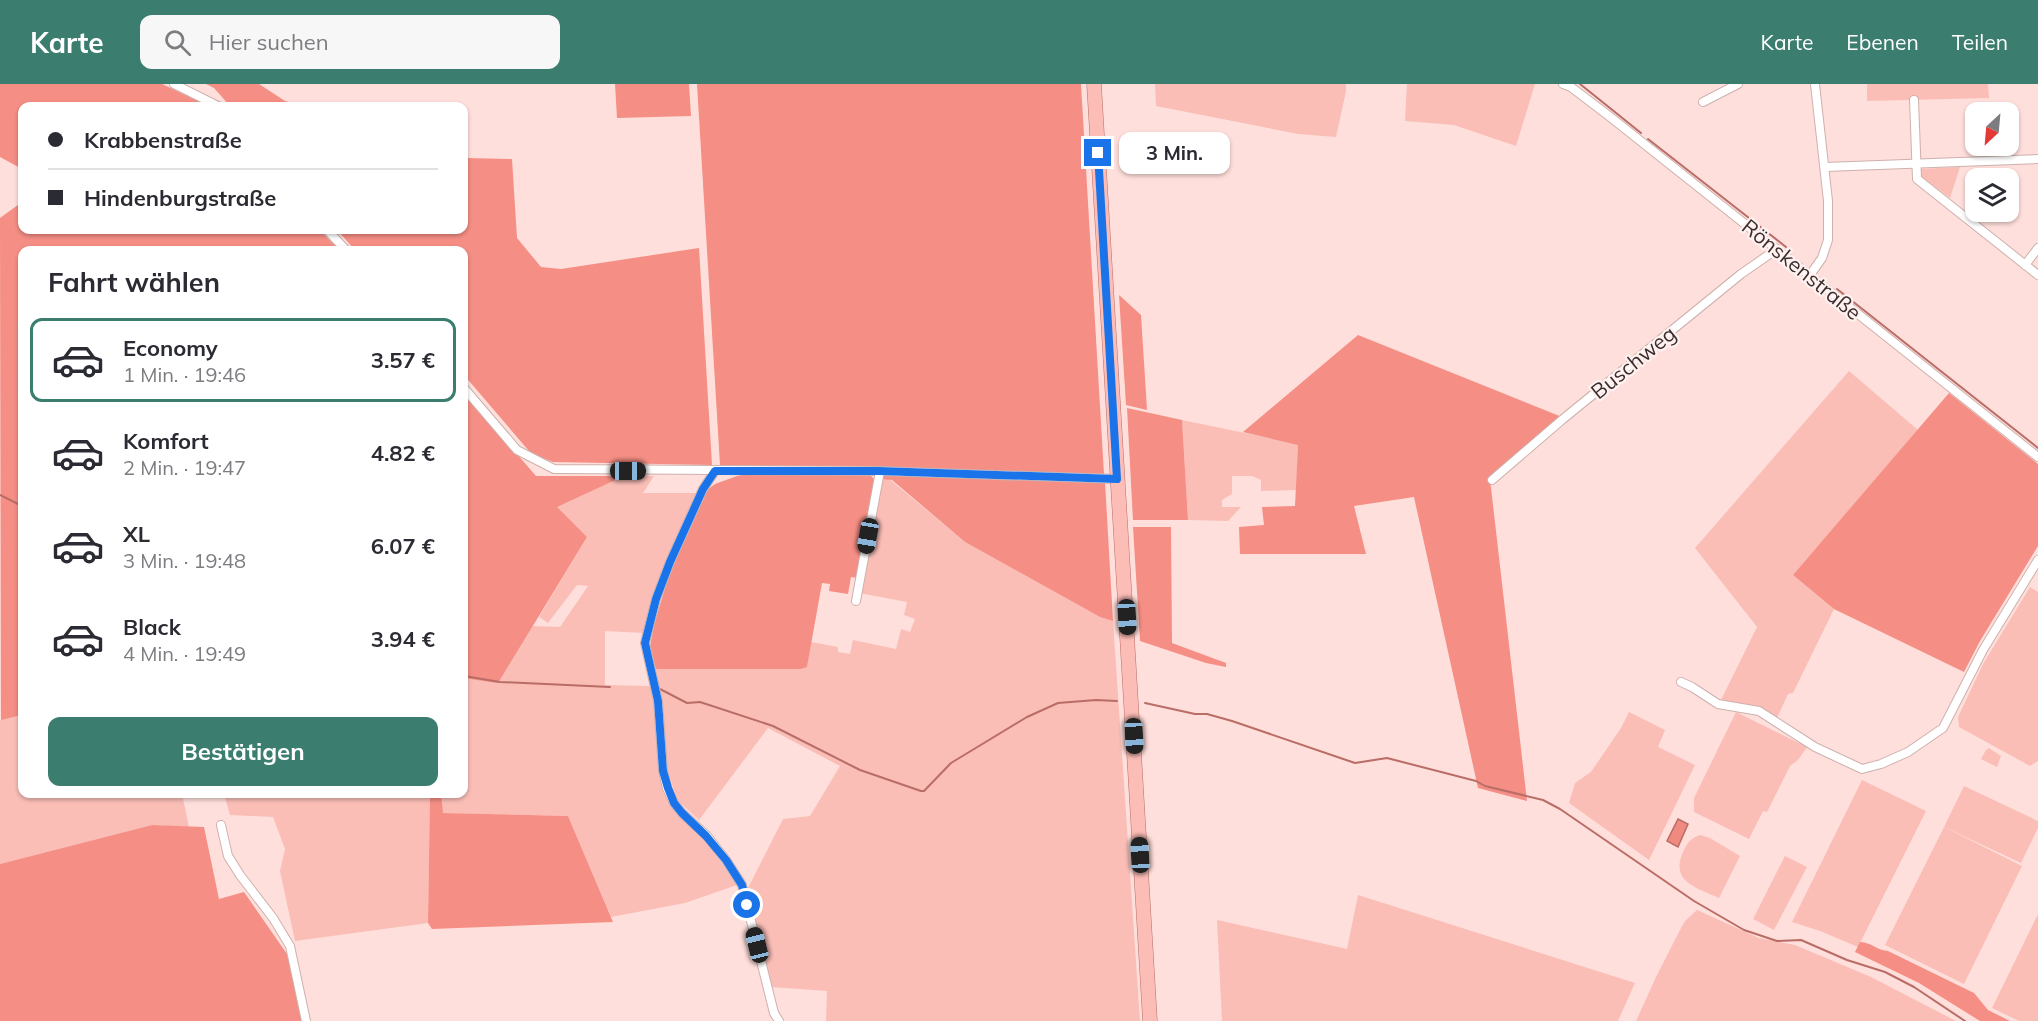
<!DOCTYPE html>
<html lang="de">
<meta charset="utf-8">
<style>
:root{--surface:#fff;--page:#f7f7f7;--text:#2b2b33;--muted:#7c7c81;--line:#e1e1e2;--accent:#3b7d6e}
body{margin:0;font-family:Mulish,sans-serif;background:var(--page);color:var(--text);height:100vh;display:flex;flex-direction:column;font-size:22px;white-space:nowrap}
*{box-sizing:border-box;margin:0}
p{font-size:20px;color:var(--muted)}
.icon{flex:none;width:33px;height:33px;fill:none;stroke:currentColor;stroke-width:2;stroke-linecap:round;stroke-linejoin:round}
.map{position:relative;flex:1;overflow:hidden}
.details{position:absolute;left:18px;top:162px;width:450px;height:552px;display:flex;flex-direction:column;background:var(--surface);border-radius:12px;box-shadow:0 2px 4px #0004}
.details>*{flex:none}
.banner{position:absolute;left:18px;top:18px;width:450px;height:132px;border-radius:12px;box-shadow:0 2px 4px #0004;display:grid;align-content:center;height:132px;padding:0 30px;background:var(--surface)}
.needle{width:39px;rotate:206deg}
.fabs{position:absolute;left:1965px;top:18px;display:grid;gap:12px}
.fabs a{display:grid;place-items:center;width:54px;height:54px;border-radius:12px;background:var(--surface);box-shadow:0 2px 4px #0004;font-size:30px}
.end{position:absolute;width:27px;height:27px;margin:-14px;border:8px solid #1a73e8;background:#fff;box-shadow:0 0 0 3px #fff}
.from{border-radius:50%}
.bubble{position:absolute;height:42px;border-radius:12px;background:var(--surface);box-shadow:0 2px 4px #0004;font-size:20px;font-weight:700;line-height:42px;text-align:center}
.car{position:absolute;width:18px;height:36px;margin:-18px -9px;border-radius:8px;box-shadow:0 0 4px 2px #0007;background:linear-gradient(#222 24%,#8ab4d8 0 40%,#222 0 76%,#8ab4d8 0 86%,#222 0)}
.banner b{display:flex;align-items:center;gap:21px;height:57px;font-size:22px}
.banner b+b{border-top:2px solid var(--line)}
.banner i{width:15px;height:15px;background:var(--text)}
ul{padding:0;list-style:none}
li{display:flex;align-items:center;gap:18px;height:84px;margin:0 12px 9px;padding:0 18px;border:3px solid transparent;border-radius:12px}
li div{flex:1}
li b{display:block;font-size:22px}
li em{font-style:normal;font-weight:700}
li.active{border-color:var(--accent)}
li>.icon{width:54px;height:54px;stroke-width:1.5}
h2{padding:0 30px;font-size:27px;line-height:72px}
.cta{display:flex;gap:12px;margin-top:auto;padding:12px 30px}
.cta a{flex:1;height:69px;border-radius:12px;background:var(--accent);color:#fff;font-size:24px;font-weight:700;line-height:69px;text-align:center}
header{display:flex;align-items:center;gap:36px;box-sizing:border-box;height:84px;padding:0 30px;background:var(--accent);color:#fff}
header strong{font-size:28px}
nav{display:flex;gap:33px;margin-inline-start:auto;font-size:21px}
.search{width:420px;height:54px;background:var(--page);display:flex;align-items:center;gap:15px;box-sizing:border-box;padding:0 21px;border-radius:12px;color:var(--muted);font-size:22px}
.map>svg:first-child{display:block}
</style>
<header>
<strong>Karte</strong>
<div class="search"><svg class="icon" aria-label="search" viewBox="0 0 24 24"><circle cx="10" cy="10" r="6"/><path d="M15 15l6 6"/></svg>Hier suchen</div>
<nav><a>Karte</a><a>Ebenen</a><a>Teilen</a></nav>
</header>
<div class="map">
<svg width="2038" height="937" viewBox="0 0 2038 937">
<rect width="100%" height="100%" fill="#ffdfdb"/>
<!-- green -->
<g fill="#fabeb7">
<polygon points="1155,0 1346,0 1346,7 1336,53 1298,50 1156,22"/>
<polygon points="1407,0 1535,0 1516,62 1454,41 1405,37"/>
<polygon points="1867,0 1988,0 1989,14 1867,17"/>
<polygon points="1960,83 1950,114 1921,92 1921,85"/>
<polygon points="1849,287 1918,346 1793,491 1834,525 1793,609 1788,610 1777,634 1720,618 1757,543 1695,464"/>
<polygon points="1182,336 1298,360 1296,406 1261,407 1261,396 1252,392 1232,392 1232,410 1222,416 1222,423 1241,423 1228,437 1188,436"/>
<polygon points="624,392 654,392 643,409 696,409 667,476 644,549 605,547 605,601 649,602 654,608 659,691 667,715 685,737 706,757 737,801 685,819 611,833 568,732 442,729 441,710 464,710 464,594 500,596 533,542 560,543 588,502 577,501 548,539 539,533 587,453 556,423"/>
<polygon points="888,394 965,458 1100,533 1113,537 1140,937 826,937 827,907 771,903 747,806 783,735 810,732 840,682 768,644 699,736 677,716 667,685 656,585 801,585 807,582 811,558 838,563 838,568 850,570 853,556 896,565 901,545 910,548 915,535 904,531 907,518 859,509 882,395"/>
<polygon points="2030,503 2038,508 2038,677 2030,682 1959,643 1958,633 1983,580"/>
<polygon points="1629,628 1665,646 1658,663 1695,681 1649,776 1569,719 1575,699 1591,688 1621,644"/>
<polygon points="1736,628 1807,663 1798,676 1790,682 1767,728 1763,727 1749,755 1694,728 1694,714"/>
<polygon points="22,631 22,710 182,710 189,743 152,741 0,780 0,636"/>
<polygon points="1989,664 2001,672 1997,683 1981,675 1986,666"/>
<polygon points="1862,696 1926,727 1858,863 1820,847 1792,838"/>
<polygon points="1964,702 2038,737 2038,744 2021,779 1944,743"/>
<polygon points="224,710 430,710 428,839 295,857 280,787 285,765 273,733 230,731"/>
<polygon points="1944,743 2022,782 1964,900 1885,861"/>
<path d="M1700,751L1710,754L1740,772L1719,814C1698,804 1668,798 1684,766C1688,758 1691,754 1700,751Z"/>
<polygon points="1785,772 1807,783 1774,846 1753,835"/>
<polygon points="1358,811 1635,899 1618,937 1222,937 1217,836 1347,865"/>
<polygon points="1697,826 1759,854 1795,861 1871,893 1956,937 1636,937 1656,893 1681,844 1685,837"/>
<polygon points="2038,830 2038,937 2019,937 1992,924"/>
</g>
<!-- forest -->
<g fill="#f58e84">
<polygon points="0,0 162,0 209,22 22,22 22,85 0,73"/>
<polygon points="206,0 259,0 285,17 304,22 230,22 214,4"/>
<polygon points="615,0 689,0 691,32 617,34"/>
<polygon points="697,0 1081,0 1104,390 720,381"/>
<polygon points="464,74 512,75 517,154 541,183 561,185 699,164 712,381 553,378 540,373 529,367 464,291 464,166 355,166 337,146 464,146"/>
<polygon points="22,118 22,146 320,146 339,166 22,166 22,631 1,636 0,134"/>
<polygon points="1119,211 1141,231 1147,326 1126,321"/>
<polygon points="1358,251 1562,333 1490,395 1527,717 1478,704 1414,413 1354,422 1366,470 1240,470 1239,443 1264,441 1262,423 1295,422 1298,361 1243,348"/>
<polygon points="464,309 536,392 624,392 557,423 587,453 500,596 497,599 464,594"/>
<polygon points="1949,309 2038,380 2038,462 1980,557 1964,588 1834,525 1793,491"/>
<polygon points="1127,324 1182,336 1188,436 1133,436"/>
<polygon points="752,389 868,389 876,397 859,494 851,493 848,510 829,507 830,500 822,499 807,583 801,585 656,585 649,568 654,541 669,491 700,419 707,406 715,400 737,392"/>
<polygon points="882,390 1105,398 1113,537 1100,533 965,458 892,396 882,395"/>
<polygon points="1133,443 1171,443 1172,559 1226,579 1226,583 1206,579 1140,557"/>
<polygon points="430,710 441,710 443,729 568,732 613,838 432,845 428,839"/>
<polygon points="152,741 204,743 219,815 244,808 287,870 302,937 0,937 0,780"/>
<path d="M1860,858C1871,858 1878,867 1888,867L1974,909L1988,926L2010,937H1980L1919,899L1855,868Z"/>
</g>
<!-- water -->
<polygon fill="#f0897f" stroke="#b96d66" stroke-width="1.5" points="1678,735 1688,740 1678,763 1667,757"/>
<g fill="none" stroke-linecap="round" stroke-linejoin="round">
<!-- stream -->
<g stroke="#b96d66" stroke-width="2">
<polyline points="1580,0 1641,49"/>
<polyline points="1648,55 1786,163"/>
<polyline points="1837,205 2038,364"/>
<polyline points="0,411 22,422"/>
<polyline points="464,592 500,598 610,603"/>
<polyline points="660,605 687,619 700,618 773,642 860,686 921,707 924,707 951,679 1027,633 1058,619 1096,616 1117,617"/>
<polyline points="1145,619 1195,630 1207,630 1232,637 1355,679 1387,674 1476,697 1485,702 1543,716 1560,725 1694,817 1744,846 1777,857 1801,856 1847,876 1885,888 1914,903 1965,937"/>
</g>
<!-- minor casing -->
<g stroke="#ceb0ac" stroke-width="10">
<g id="minor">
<polyline points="174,0 218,22"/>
<polyline points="1563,0 1571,3 1609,32 2038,373"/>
<polyline points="1914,16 1917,95 2038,191"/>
<polyline points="1703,18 1738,0"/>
<polyline points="1825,83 2038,75"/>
<polyline points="327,146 346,166"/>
<polyline points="2025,181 2038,164"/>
<polyline points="1810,191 1822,174 1828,156 1828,117 1815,0"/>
<polyline points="464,304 517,366 554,385 880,387 1117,395"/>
<polyline points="715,387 703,405 670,478 656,515 645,559 658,617 663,687 667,704 674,719 682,729 707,752 726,776 742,801 774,929 779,937"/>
<polyline points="1492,396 1563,335 1741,190 1777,165"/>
<polyline points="856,517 880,387"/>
<polyline points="1681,598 1692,603 1718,620 1759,627 1815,663 1862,685 1881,680 1908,668 1943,644 1983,566 2038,476"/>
<polyline points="221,741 228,772 240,791 273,834 290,862 306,937"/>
</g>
</g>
<!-- primary casing -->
<g stroke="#b76e67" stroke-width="15">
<polyline id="primary" points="1094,0 1150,937"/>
</g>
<!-- minor -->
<use href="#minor" stroke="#fff" stroke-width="8"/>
<!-- primary -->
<use href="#primary" stroke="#fdbdb7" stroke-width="14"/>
</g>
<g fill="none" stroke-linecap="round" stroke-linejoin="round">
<!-- route -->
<polyline stroke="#1a73e8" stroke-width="8" points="747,821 742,801 726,776 706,752 682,729 674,719 668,704 663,687 658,617 645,559 656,515 670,478 703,405 715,387 879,387 1117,395 1098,69"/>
</g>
<g text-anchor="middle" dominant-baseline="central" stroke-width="4.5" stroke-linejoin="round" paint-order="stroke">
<!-- street labels -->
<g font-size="21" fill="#392d2b" stroke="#fef1f0">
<text transform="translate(1802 185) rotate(39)">Rönskenstraße</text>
<text transform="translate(1633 278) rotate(-39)">Buschweg</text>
</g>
</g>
</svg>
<div class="fabs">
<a><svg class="needle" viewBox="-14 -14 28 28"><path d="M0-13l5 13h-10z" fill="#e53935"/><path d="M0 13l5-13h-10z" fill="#7c7c81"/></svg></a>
<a><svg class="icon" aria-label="layers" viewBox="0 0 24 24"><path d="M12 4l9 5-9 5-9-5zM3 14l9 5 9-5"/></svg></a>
</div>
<i class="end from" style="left:747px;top:821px"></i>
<i class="end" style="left:1098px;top:69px"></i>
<div class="bubble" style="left:1119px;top:48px;width:111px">3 Min.</div>
<i class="car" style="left:628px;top:387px;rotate:90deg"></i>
<i class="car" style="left:868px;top:452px;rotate:190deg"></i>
<i class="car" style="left:1127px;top:533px;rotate:177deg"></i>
<i class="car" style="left:1134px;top:652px;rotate:177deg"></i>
<i class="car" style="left:1140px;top:771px;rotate:357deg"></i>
<i class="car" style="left:757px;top:861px;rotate:346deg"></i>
<div class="banner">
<b><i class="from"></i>Krabbenstraße</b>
<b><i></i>Hindenburgstraße</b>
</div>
<section class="details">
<h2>Fahrt wählen</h2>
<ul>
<li class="active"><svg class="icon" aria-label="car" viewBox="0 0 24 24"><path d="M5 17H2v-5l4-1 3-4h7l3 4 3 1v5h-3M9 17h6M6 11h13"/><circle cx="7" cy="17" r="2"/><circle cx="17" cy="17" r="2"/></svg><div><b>Economy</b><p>1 Min. · 19:46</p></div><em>3.57 €</em></li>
<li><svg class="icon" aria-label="car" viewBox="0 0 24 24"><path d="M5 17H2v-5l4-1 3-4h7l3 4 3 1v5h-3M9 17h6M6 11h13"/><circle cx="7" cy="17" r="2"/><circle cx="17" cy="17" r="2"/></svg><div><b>Komfort</b><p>2 Min. · 19:47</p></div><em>4.82 €</em></li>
<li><svg class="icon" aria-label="car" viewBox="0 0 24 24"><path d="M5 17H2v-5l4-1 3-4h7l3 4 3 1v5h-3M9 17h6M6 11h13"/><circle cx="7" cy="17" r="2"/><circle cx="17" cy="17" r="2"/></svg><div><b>XL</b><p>3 Min. · 19:48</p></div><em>6.07 €</em></li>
<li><svg class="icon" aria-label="car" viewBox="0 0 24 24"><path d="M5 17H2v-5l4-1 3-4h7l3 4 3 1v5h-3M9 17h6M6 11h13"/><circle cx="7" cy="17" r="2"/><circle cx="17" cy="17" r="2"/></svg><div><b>Black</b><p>4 Min. · 19:49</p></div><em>3.94 €</em></li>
</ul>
<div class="cta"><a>Bestätigen</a></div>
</section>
</div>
